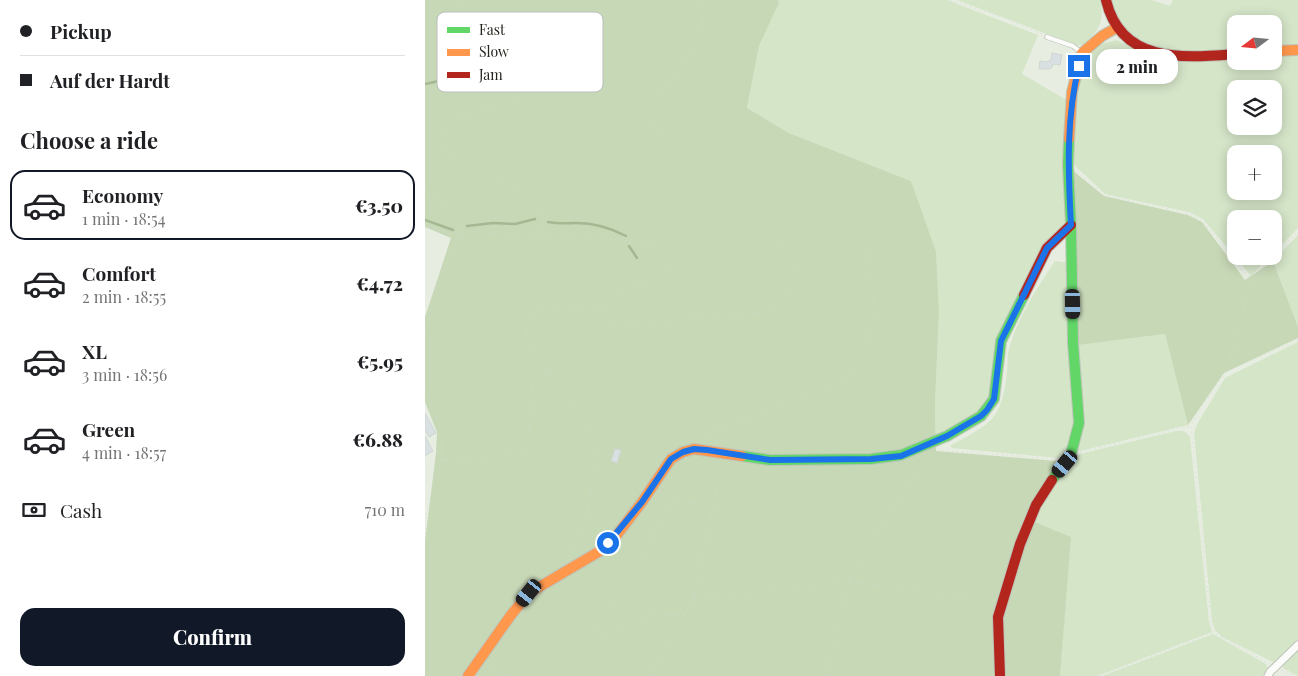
<!DOCTYPE html>
<meta charset="utf-8">
<style>
:root{--surface:#fff;--page:#f2f2f2;--text:#202124;--muted:#757577;--line:#e0e0e0;--accent:#111827}
body{margin:0;font-family:"Playfair Display",serif;background:var(--page);color:var(--text);height:100vh;display:flex;flex-direction:column;font-size:19px;white-space:nowrap}
*{box-sizing:border-box;margin:0}
p{font-size:16px;color:var(--muted)}
.icon{flex:none;width:28px;height:28px;fill:none;stroke:currentColor;stroke-width:2;stroke-linecap:round;stroke-linejoin:round}
.map{position:relative;flex:1;overflow:hidden}
.side{display:flex;flex-direction:column;background:var(--surface);width:425px}
.side>*{flex:none}
.banner{display:grid;align-content:center;height:110px;padding:0 20px;background:var(--surface)}
.needle{width:32px;rotate:254deg}
.fabs{position:absolute;left:802px;top:15px;display:grid;gap:10px}
.fabs a{display:grid;place-items:center;width:55px;height:55px;border-radius:10px;background:var(--surface);box-shadow:0 2px 12px #0003;font-size:25px}
.end{position:absolute;width:22px;height:22px;margin:-11px;border:6px solid #1a73e8;background:#fff;box-shadow:0 0 0 2px #fff}
.from{border-radius:50%}
.bubble{position:absolute;height:35px;border-radius:15px;background:var(--surface);box-shadow:0 2px 12px #0003;font-size:16px;font-weight:800;line-height:35px;text-align:center}
.car{position:absolute;width:15px;height:30px;margin:-15px -8px;border-radius:6px;box-shadow:0 0 4px 1px #0007;background:linear-gradient(#222 24%,#8ab4d8 0 40%,#222 0 76%,#8ab4d8 0 86%,#222 0)}
.banner b{display:flex;align-items:center;gap:18px;height:48px;font-size:19px}
.banner b+b{border-top:1px solid var(--line)}
.banner i{width:12px;height:12px;background:var(--text)}
ul{padding:0;list-style:none}
li{display:flex;align-items:center;gap:15px;height:70px;margin:0 10px 8px;padding:0 10px;border:2px solid transparent;border-radius:15px}
li div{flex:1}
li b{display:block;font-size:19px}
li em{font-style:normal;font-weight:800}
li.selected{border-color:var(--accent)}
li>.icon{width:45px;height:45px;stroke-width:1.5}
h2{padding:0 20px;font-size:22px;line-height:60px}
.pay{display:flex;align-items:center;gap:12px;height:55px;padding:0 20px;font-size:19px}
.pay p{margin-inline-start:auto}
.action{display:flex;gap:10px;margin-top:auto;padding:10px 20px}
.action a{flex:1;height:58px;border-radius:15px;background:var(--accent);color:#fff;font-size:20px;font-weight:800;line-height:58px;text-align:center}
main{display:flex;flex:1;min-height:0}
.map>svg:first-child{display:block}
</style>
<main>
<section class="side">
<div class="banner">
<b><i class="from"></i>Pickup</b>
<b><i></i>Auf der Hardt</b>
</div>
<h2>Choose a ride</h2>
<ul>
<li class="selected"><svg class="icon" aria-label="car" viewBox="0 0 24 24"><path d="M5 17H2v-5l4-1 3-4h7l3 4 3 1v5h-3M9 17h6M6 11h13"/><circle cx="7" cy="17" r="2"/><circle cx="17" cy="17" r="2"/></svg><div><b>Economy</b><p>1 min · 18:54</p></div><em>€3.50</em></li>
<li><svg class="icon" aria-label="car" viewBox="0 0 24 24"><path d="M5 17H2v-5l4-1 3-4h7l3 4 3 1v5h-3M9 17h6M6 11h13"/><circle cx="7" cy="17" r="2"/><circle cx="17" cy="17" r="2"/></svg><div><b>Comfort</b><p>2 min · 18:55</p></div><em>€4.72</em></li>
<li><svg class="icon" aria-label="car" viewBox="0 0 24 24"><path d="M5 17H2v-5l4-1 3-4h7l3 4 3 1v5h-3M9 17h6M6 11h13"/><circle cx="7" cy="17" r="2"/><circle cx="17" cy="17" r="2"/></svg><div><b>XL</b><p>3 min · 18:56</p></div><em>€5.95</em></li>
<li><svg class="icon" aria-label="car" viewBox="0 0 24 24"><path d="M5 17H2v-5l4-1 3-4h7l3 4 3 1v5h-3M9 17h6M6 11h13"/><circle cx="7" cy="17" r="2"/><circle cx="17" cy="17" r="2"/></svg><div><b>Green</b><p>4 min · 18:57</p></div><em>€6.88</em></li>
</ul>
<div class="pay"><svg class="icon" aria-label="cash" viewBox="0 0 24 24"><path d="M3 7h18v10H3z"/><circle cx="12" cy="12" r="2"/></svg>Cash<p>710 m</p></div>
<div class="action"><a>Confirm</a></div>
</section>
<div class="map">
<svg width="873" height="676" viewBox="0 0 873 676">
<rect width="100%" height="100%" fill="#e7eee1"/>
<!-- green -->
<g fill="#d5e5c8" fill-rule="evenodd">
<polygon points="353,0 522,0 613,35 597,74 645,102 640,223 632,233 576,335 567,393 553,415 511,438 510,402 514,315 486,181 364,133 322,108 334,46 354,3"/>
<path d="M532,0H675C680,23 674,29 659,45H651Z"/>
<path d="M685,0H726L745,6L748,0H873V45L849,47V24H811V50C777,52 713,58 693,22C689,15 688,7 685,0Z"/>
<path d="M692,40L721,55L748,61L811,58V61H849V55L873,53V228L849,253V219H811V256H845L826,276L778,219L764,212L680,194L647,163L653,85L661,55L675,44ZM811,89H849V126H811ZM811,154H849V191H811Z"/>
<polygon points="873,235 873,327 848,261"/>
<path d="M630,261L645,263L651,422L642,455L634,458L527,448L525,446C539,438 556,430 567,419C577,407 581,387 582,372C583,365 582,356 584,349C593,317 612,288 630,261Z"/>
<polygon points="740,334 763,425 655,451 651,450 650,345"/>
<polygon points="873,342 873,642 854,660 848,662 797,637 790,630 787,621 769,433 771,426 800,378"/>
<polygon points="751,431 759,431 765,437 784,622 787,632 672,676 635,676 645,537 606,520 622,490 650,455"/>
<polygon points="788,634 841,664 843,669 840,676 677,676"/>
<polygon points="873,648 873,676 858,668 858,662"/>
</g>
<!-- forest -->
<g fill="#c7d8b7">
<polygon points="0,0 353,0 354,3 334,46 322,108 364,133 486,181 511,252 514,315 510,402 511,451 632,461 603,519 646,537 635,676 0,676 0,541 11,453 12,432 0,402 0,317 26,238 0,227"/>
<polygon points="647,170 679,196 763,215 777,222 820,280 848,261 873,327 873,338 799,373 763,425 740,334 653,345"/>
</g>
<g fill="none" stroke-linecap="round" stroke-linejoin="round">
<!-- stream -->
<g stroke="#a4b892" stroke-width="2.5">
<polyline points="0,84 14,81 29,85 35,83 48,87"/>
<polyline points="0,220 28,230"/>
<path d="M123,222C134,224 141,223 151,223C167,223 186,228 201,236"/>
<polyline points="42,226 68,223 90,224 110,219"/>
<polyline points="204,246 212,258"/>
</g>
</g>
<!-- building -->
<g fill="#d9e0e1" stroke="#cfd5d3">
<polygon points="627,53 637,55 635,65 628,64 627,67 624,69 614,69 615,61 621,62 626,60"/>
<polygon points="0,413 11,433 4,437 0,430"/>
<polygon points="0,436 8,451 0,456"/>
<polygon points="190,449 196,450 192,463 186,461"/>
</g>
<g fill="none" stroke-linecap="round" stroke-linejoin="round">
<!-- lane casing -->
<g stroke="#bec4b9" stroke-width="5.5">
<polyline id="lane" points="622,37 648,46 657,53"/>
</g>
<!-- street casing -->
<g stroke="#bec4b9" stroke-width="9">
<polyline id="street" points="843,676 845,672 873,645"/>
</g>
<!-- fast casing -->
<g stroke="#bec4b9" stroke-width="12">
<g id="fast">
<polyline points="317,456 345,460 446,459 476,455 522,436 556,416 569,399 576,341 599,295"/>
<polyline points="627,480 646,454 654,423 648,343 646,225 643,165 644,139"/>
</g>
</g>
<!-- slow casing -->
<g stroke="#bec4b9" stroke-width="12">
<g id="slow">
<polyline points="849,51 873,50"/>
<polyline points="644,139 647,92 657,53 677,36 691,28"/>
<polyline points="43,676 86,615 104,593 175,551 191,536 217,502 246,459 258,452 269,449 317,456"/>
</g>
</g>
<!-- jam casing -->
<g stroke="#bec4b9" stroke-width="12">
<g id="jam">
<path d="M681,0C696,64 758,58 811,54"/>
<polyline points="599,295 622,248 646,225"/>
<polyline points="575,676 573,617 595,544 611,505 627,480"/>
</g>
</g>
<!-- path -->
<g stroke="#d7dad5" stroke-width="1" stroke-dasharray="1 4" stroke-linecap="butt">
<polyline points="526,0 576,17 617,34"/>
<polyline points="652,172 679,195 763,213 777,220 826,280"/>
<polyline points="0,191 27,209 33,217 35,233 10,290 0,334"/>
<path d="M0,225L22,233L56,232L113,236L119,214C100,175 31,178 18,141C16,137 18,130 19,126C45,105 86,114 108,86C108,82 109,78 108,74C104,47 48,22 33,0"/>
<polyline points="115,236 180,239 227,243 237,250 241,261 240,274 230,282 208,286 182,299 179,308"/>
<polyline points="849,255 873,231"/>
<path d="M178,309L187,324L197,327L227,325L281,315L343,312C354,307 359,302 364,291C368,282 371,272 368,262C361,239 317,208 299,191C292,184 284,177 277,169C270,161 263,151 255,143C242,132 222,129 222,111C234,94 279,41 278,23C278,15 275,7 273,0"/>
<polyline points="803,371 873,340"/>
<polyline points="0,388 16,429 16,461 9,482 1,517 0,538"/>
<polyline points="265,441 420,380 443,345 449,305 440,243"/>
<polyline points="512,450 632,459"/>
<polyline points="655,452 766,426"/>
<polyline points="16,461 73,457 102,448 108,384 114,374 122,372"/>
<path d="M145,557L163,508L171,463L164,428L104,346C102,336 100,324 107,315C118,302 161,309 177,309"/>
<polyline points="269,599 424,581 568,602"/>
<path d="M260,615C250,616 242,615 233,614C221,614 185,631 174,637L169,633L170,628L183,610L197,587L211,579L215,562L227,538L236,516L241,508L250,501L287,506"/>
<polyline points="845,664 792,635 786,624 766,425 772,414 802,371 827,280 848,256"/>
<polyline points="61,666 82,676"/>
<polyline points="857,670 870,676"/>
<polyline points="225,676 269,599 292,488 315,464"/>
<polyline points="402,676 424,581 438,556 505,453"/>
<polyline points="674,676 790,632"/>
</g>
<!-- lane -->
<use href="#lane" stroke="#fbfcfa" stroke-width="4"/>
<!-- street -->
<use href="#street" stroke="#fbfcfa" stroke-width="7"/>
<!-- fast -->
<use href="#fast" stroke="#63d668" stroke-width="10"/>
<!-- slow -->
<use href="#slow" stroke="#ff974d" stroke-width="10"/>
<!-- jam -->
<use href="#jam" stroke="#b3261e" stroke-width="10"/>
</g>
<g fill="none" stroke-linecap="round" stroke-linejoin="round">
<!-- route -->
<path stroke="#1a73e8" stroke-width="6" d="M183,543L217,502L246,459L258,452L269,449L282,450L345,460L446,459L476,456L522,436L556,416L562,410L569,399L576,341L622,248L646,225C643,172 641,117 654,66"/>
</g>
<!-- legend -->
<rect x="12" y="12" width="166" height="80" rx="8" fill="#fff" stroke="#bcbebb" stroke-width="1"/>
<rect x="22" y="27" width="23" height="6" fill="#63d668"/>
<rect x="22" y="49" width="23" height="7" fill="#ff974d"/>
<rect x="22" y="72" width="23" height="6" fill="#b3261e"/>
<g font-size="14" fill="#21251c">
<text x="54" y="35">Fast</text>
<text x="54" y="57">Slow</text>
<text x="54" y="80">Jam</text>
</g>
</svg>
<div class="fabs">
<a><svg class="needle" viewBox="-14 -14 28 28"><path d="M0-13l5 13h-10z" fill="#e53935"/><path d="M0 13l5-13h-10z" fill="#757577"/></svg></a>
<a><svg class="icon" aria-label="layers" viewBox="0 0 24 24"><path d="M12 4l9 5-9 5-9-5zM3 14l9 5 9-5"/></svg></a>
<a>+</a>
<a>−</a>
</div>
<i class="end from" style="left:183px;top:543px"></i>
<i class="end" style="left:654px;top:66px"></i>
<div class="bubble" style="left:671px;top:49px;width:82px">2 min</div>
<i class="car" style="left:648px;top:304px;rotate:179deg"></i>
<i class="car" style="left:640px;top:464px;rotate:220deg"></i>
<i class="car" style="left:104px;top:593px;rotate:219deg"></i>
</div>
</main>
